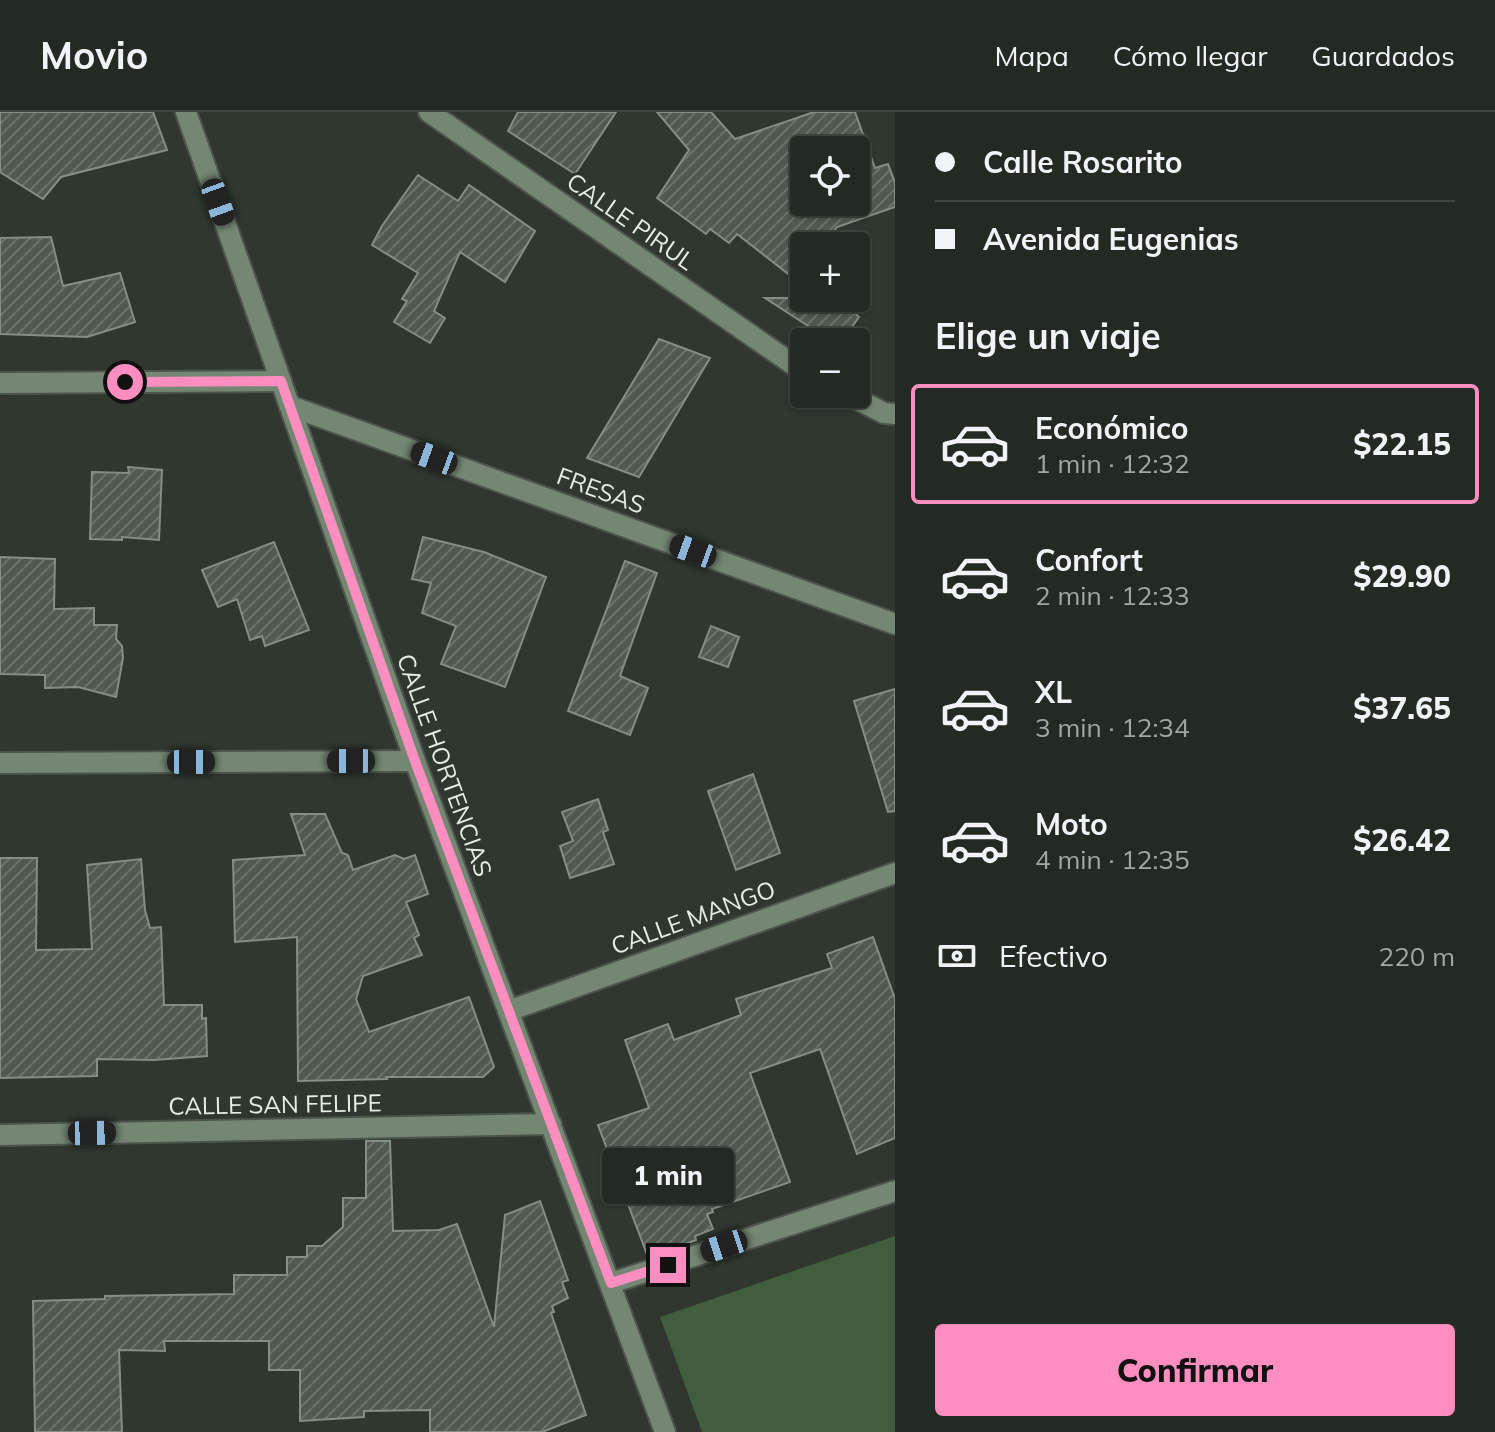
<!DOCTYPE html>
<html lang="es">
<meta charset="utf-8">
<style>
:root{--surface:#232923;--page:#2b312b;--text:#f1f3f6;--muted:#a3a6a6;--line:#404541;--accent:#fd8ebf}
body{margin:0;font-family:Mulish,sans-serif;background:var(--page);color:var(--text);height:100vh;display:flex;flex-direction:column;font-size:30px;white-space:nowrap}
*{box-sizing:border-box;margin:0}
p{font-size:26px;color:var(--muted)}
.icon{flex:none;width:44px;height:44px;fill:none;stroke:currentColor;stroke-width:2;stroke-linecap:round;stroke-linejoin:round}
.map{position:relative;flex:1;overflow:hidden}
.details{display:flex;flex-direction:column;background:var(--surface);width:600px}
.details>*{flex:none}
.hud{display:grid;align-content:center;height:176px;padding:0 40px;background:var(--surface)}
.tools{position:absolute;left:790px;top:24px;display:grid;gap:16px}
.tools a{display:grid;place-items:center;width:80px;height:80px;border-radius:8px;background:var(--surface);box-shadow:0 2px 6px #0004,0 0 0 2px var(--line);font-size:40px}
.end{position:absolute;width:36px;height:36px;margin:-18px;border:10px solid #fd8ebf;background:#111;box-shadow:0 0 0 4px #111}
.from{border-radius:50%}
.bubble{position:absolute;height:56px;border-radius:8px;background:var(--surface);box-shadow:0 2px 6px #0004,0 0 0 2px var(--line);font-size:26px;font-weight:800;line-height:56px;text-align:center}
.car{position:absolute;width:24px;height:48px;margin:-24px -12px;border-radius:10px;box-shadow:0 0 6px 2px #0007;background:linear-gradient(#222 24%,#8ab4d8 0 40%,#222 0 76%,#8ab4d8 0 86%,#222 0)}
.hud b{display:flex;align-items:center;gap:28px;height:76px;font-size:30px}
.hud b+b{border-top:2px solid var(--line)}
.hud i{width:20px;height:20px;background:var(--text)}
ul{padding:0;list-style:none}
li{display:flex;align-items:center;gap:24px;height:120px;margin:0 16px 12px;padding:0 24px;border:4px solid transparent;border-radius:8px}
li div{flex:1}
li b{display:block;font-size:30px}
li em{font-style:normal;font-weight:800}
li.on{border-color:var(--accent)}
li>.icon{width:72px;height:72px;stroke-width:1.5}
h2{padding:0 40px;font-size:36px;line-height:96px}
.pay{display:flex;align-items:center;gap:20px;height:88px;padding:0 40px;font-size:30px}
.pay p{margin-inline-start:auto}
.primary-button{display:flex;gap:16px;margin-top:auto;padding:16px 40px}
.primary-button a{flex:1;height:92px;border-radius:8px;background:var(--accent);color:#111;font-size:32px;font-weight:800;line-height:92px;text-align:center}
header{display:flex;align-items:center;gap:48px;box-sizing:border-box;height:112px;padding:0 40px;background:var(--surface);border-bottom:2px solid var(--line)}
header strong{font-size:38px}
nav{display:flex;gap:44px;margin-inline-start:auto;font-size:28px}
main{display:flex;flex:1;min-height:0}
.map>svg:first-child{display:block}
</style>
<header>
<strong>Movio</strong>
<nav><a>Mapa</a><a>Cómo llegar</a><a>Guardados</a></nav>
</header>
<main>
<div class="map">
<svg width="895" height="1320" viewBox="0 0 895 1320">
<defs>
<pattern id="building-hatch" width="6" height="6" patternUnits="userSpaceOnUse" patternTransform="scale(2)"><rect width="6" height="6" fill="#515a50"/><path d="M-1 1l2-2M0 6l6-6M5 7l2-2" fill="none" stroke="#6a7269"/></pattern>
</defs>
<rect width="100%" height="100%" fill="#2f372f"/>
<!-- grass -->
<polygon fill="#405e3e" points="895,1124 895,1320 702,1320 660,1205"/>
<!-- building -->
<g fill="url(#building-hatch)" stroke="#848e84" stroke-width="2" fill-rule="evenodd">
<polygon points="0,0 153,0 167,38 61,65 43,87 0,60"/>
<polygon points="518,0 616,0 575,62 508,19"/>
<path d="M657,0H711L735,27L814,0H855L875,56L888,52L895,71V95L837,115L822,134H804V158L796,168L737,122L729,131L710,117L706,122L657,86L689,38ZM804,38H856V90H804Z"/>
<polygon points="418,63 458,89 469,73 535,119 505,170 460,140 434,199 445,206 430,231 394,210 407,189 402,187 418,161 372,133 382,114"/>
<polygon points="51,125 63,174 120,161 135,210 87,225 0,222 0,126"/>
<polygon points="765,186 836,186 859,205 841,230 833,230"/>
<polygon points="659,227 710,246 639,365 587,346"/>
<polygon points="128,355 162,358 159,428 122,425 122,428 90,427 92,360 129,361"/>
<polygon points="423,425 484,440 546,465 505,575 441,552 456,514 422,501 431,471 412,467"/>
<polygon points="274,430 309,518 265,534 262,524 250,528 237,487 218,495 202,458"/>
<polygon points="0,445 55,447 54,497 94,496 94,513 117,513 116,527 122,534 123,546 116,585 78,575 45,576 45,563 0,562"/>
<polygon points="625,449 657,461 620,564 648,576 630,623 568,599"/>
<polygon points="711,514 739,525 728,555 699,545"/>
<polygon points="895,577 895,699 888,700 854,589"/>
<polygon points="753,662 780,741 736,758 708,679"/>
<polygon points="598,687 608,718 603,720 614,752 570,766 560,734 573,729 562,700"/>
<polygon points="291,702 325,702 342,741 348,743 353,758 395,743 404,747 415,743 428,782 406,790 419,823 414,826 422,843 363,864 356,887 369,920 469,885 494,955 483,965 386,965 387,967 298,969 297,825 235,830 233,748 305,743"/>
<polygon points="0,746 37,746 36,838 92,837 87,753 141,747 145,798 150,816 161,815 164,893 202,893 202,907 206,906 207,944 154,948 97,947 97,964 0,966"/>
<polygon points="873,825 895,887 895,1026 857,1042 820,937 750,961 790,1070 712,1097 713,1100 707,1102 713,1117 695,1124 696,1128 648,1145 598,1013 649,996 625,928 668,912 674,928 741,903 736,887 832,856 827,842"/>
<polygon points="366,1029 390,1029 393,1119 439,1118 457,1112 494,1215 505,1103 540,1089 568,1168 562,1170 568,1186 552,1194 554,1200 551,1201 586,1303 542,1320 430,1320 430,1298 364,1299 364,1305 300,1309 300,1258 269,1258 269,1229 164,1229 165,1239 119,1238 122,1320 35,1320 33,1189 105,1187 105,1184 234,1182 234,1163 287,1163 287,1145 307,1145 307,1134 322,1134 343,1115 343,1086 366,1086"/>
</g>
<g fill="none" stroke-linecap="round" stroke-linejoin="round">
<!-- minor casing -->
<g stroke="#4c544c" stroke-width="24">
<g id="minor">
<polyline points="186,0 415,649 665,1320"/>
<polyline points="429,0 804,260"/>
<polyline points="0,271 281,269"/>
<polyline points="847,282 884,301 895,302"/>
<polyline points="290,294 895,512"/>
<polyline points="0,651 415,649"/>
<polyline points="508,899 895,761"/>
<polyline points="0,1023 551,1012"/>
<polyline points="611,1171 895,1079"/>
</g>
</g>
<!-- minor -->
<use href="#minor" stroke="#738772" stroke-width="20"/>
</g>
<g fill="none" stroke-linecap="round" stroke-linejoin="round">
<!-- route -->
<polyline stroke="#fd8ebf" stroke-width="10" points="125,270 281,269 415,649 611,1171 668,1153"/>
</g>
<g text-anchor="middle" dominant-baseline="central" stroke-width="6" stroke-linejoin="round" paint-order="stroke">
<!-- street labels -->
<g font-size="24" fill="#e6ece6" stroke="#2f372f">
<text transform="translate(631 109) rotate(35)">CALLE PIRUL</text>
<text transform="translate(601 378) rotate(20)">FRESAS</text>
<text transform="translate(445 653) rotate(70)">CALLE HORTENCIAS</text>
<text transform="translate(693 805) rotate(-20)">CALLE MANGO</text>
<text transform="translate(275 992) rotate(-1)">CALLE SAN FELIPE</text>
</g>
</g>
</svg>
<div class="tools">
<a><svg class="icon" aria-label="locate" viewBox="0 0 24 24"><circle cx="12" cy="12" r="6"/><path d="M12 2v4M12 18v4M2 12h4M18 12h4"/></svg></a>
<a>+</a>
<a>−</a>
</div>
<i class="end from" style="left:125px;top:270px"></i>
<i class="end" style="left:668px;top:1153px"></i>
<div class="bubble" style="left:602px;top:1036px;width:132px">1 min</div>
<i class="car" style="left:218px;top:90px;rotate:160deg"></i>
<i class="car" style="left:434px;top:346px;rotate:290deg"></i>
<i class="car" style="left:693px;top:439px;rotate:290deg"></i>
<i class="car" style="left:351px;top:649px;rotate:270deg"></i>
<i class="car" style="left:191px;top:650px;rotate:90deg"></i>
<i class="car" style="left:92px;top:1021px;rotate:89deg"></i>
<i class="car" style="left:724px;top:1134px;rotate:252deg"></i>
</div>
<section class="details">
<div class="hud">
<b><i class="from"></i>Calle Rosarito</b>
<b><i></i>Avenida Eugenias</b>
</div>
<h2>Elige un viaje</h2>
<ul>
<li class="on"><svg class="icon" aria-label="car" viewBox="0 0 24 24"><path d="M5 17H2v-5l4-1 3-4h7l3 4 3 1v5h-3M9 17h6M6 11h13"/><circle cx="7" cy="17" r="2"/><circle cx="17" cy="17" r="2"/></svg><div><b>Económico</b><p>1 min · 12:32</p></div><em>$22.15</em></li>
<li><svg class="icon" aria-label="car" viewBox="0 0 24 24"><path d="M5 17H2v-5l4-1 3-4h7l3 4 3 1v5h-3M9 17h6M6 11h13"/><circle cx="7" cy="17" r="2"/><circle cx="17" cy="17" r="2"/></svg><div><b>Confort</b><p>2 min · 12:33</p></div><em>$29.90</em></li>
<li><svg class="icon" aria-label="car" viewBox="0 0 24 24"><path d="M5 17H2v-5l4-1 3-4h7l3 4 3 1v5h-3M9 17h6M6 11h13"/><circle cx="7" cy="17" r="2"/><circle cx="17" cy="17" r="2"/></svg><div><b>XL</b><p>3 min · 12:34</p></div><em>$37.65</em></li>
<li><svg class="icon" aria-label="car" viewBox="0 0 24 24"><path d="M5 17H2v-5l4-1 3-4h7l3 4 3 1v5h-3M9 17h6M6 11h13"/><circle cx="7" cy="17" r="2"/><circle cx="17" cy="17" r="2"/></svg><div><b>Moto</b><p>4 min · 12:35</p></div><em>$26.42</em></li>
</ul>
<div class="pay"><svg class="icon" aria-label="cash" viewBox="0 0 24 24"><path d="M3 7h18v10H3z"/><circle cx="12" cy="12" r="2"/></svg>Efectivo<p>220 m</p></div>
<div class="primary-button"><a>Confirmar</a></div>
</section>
</main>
